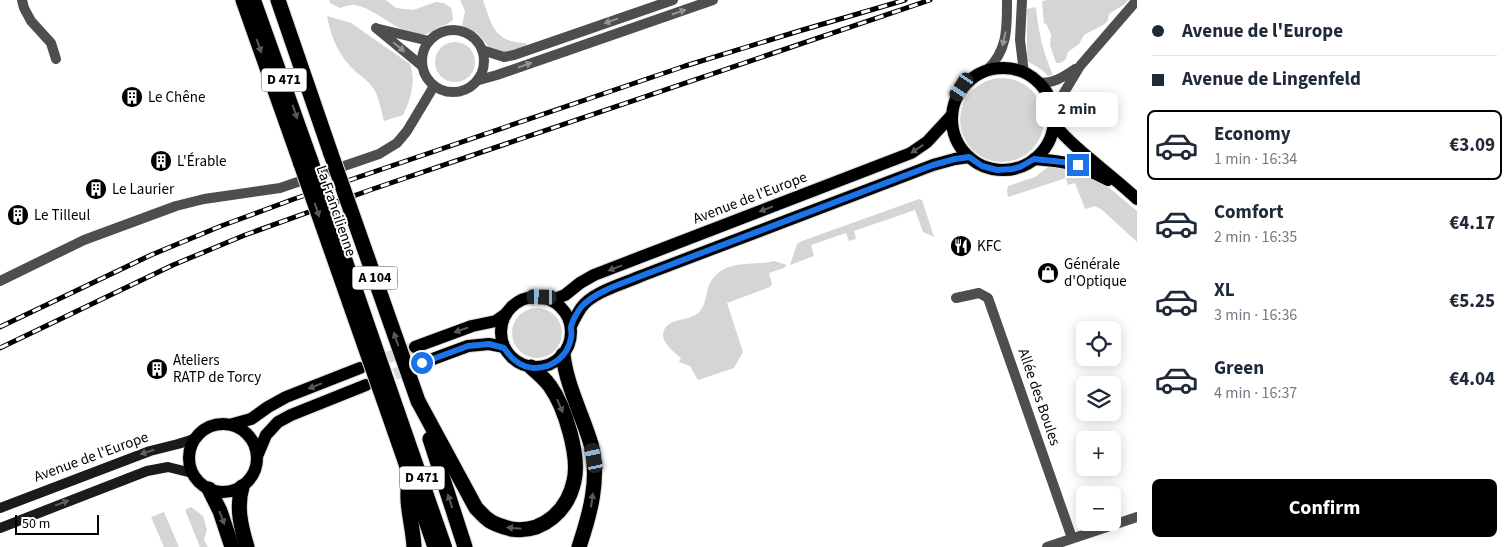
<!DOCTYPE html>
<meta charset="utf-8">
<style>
:root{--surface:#fff;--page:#f6f6f7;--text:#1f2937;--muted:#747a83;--line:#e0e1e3;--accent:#000}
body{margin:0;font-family:"Source Sans 3",sans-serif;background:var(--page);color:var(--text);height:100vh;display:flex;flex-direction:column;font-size:19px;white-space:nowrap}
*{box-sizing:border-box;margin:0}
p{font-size:16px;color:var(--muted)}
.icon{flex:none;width:28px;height:28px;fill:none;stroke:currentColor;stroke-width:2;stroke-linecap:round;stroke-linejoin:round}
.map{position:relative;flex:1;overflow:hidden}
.sheet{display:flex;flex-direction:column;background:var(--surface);width:375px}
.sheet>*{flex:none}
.guide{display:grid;align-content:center;height:110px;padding:0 15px;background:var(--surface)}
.fabs{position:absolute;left:1076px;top:321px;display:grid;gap:10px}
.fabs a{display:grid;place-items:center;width:45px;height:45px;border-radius:8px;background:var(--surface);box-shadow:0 2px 12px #0003;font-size:25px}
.scale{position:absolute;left:15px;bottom:12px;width:84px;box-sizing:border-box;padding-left:5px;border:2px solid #000;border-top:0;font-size:14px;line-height:18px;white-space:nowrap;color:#000;-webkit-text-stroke:4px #fff;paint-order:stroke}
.end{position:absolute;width:22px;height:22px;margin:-11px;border:6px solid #1a73e8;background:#fff;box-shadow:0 0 0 2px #fff}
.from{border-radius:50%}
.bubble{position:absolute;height:35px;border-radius:8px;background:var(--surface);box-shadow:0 2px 12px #0003;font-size:16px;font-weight:700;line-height:35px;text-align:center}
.car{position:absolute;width:15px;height:30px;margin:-15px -8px;border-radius:6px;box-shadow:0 0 4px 1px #0007;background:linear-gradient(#222 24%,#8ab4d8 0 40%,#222 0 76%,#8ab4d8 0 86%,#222 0)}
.guide b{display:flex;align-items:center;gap:18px;height:48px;font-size:19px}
.guide b+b{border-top:1px solid var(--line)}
.guide i{width:12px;height:12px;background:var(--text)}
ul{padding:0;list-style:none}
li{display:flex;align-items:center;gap:15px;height:70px;margin:0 10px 8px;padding:0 5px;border:2px solid transparent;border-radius:8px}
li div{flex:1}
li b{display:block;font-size:19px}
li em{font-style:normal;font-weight:700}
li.active{border-color:var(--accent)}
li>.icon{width:45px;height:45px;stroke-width:1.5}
.action{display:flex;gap:10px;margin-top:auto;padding:10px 15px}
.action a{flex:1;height:58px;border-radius:8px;background:var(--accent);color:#fff;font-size:20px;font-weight:700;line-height:58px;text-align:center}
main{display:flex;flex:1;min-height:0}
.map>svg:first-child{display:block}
</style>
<main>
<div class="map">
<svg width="1137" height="547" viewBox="0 0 1137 547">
<rect width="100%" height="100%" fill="#fff"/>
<!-- green -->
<g fill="#d5d5d5">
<path d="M329,0H386L396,8L413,10L436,2L444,3L450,7L452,10L453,20C448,24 445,25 439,27C435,29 431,33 426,34C403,39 378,9 355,5C349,4 345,7 340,8L330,3Z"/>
<path d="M460,0H483C492,26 494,42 526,43L527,46L507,52L498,51L489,47L478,34L462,26L465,11Z"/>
<polygon points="1047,0 1128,0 1125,4 1109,14 1108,20 1105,24 1084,35 1079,44 1068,52 1066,59 1061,63 1056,63 1050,45 1051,35 1046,23 1044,24 1042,1"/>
<path d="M1036,7C1038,30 1043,53 1053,75L1048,76L1042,70L1027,61V9Z"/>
<path d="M327,16L351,23L410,64C416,81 411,99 403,115L384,121C381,111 380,101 375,91C371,83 362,77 355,71C339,56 331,38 327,16Z"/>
<circle cx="455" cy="62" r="20"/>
<circle cx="1002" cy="120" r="42"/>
<polygon points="1056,166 1069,166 1106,185 1137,211 1137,242 1101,209 1095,206 1085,209 1075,183 1068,185 1066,178 1008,197 1007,191 1008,186 1035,177 1048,167"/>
<polygon points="919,199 922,200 934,237 923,232 915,210 854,231 856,239 849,241 846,233 811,245 814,256 790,265 797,244 802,241"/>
<path d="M774,261L787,265L784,268L769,273L772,284L770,287L727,303L743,352L734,368L698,380L690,366L679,362L681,358C673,351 659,341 664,330C670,317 691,322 700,311C706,304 706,293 709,285C723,257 751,267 774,261Z"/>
<circle cx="537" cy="333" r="25"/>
<polygon points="191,507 203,516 207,530 204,540 208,547 200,547 185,510"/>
<polygon points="164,512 179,547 164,547 151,517"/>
</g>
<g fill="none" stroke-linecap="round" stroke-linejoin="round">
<!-- primary-tunnel -->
<g stroke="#d9d9d9" stroke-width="12" stroke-dasharray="12 6" stroke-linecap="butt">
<polyline points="371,364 415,347"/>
<polyline points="378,381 422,363"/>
</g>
<!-- primary casing -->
<g stroke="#dbdbdb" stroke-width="14">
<g id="primary">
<polyline points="255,0 312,160"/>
<circle cx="1003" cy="119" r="51"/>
<path d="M1054,124C1077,152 1110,173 1137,199"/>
<path d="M1034,159C1066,161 1080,165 1108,180"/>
<circle cx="536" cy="332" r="35"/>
<polyline points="552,300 565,295 580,283 594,275 911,153 927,142 952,115"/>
<path d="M571,326C574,320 577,314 581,308C592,292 623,284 641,276L933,165L955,159L969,157"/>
<polyline points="415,347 472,326 496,321 506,314"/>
<polyline points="422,363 468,346 489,344 504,347"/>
<polyline points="398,409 446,547"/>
<circle cx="223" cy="458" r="34"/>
<polyline points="233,424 251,419 268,407 286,397 360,368"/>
<polyline points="258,454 266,435 278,422 291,415 366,385"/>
</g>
</g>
<!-- motorway casing -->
<g stroke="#dbdbdb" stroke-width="17">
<g id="motorway">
<polyline points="243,0 301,164"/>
<polyline points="278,0 331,154"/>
<path d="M563,355C567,387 582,414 591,444C600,479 590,514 579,547"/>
<path d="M418,401L476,508C480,512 485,518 490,521C496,525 504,527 511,529C543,534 568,510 574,481C580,456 565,407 550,386C545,379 538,373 531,367"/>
<polyline points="388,412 435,547"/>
<polyline points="430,439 465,547"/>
<path d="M409,482C405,504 413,525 414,547"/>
<path d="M242,487C236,507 241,527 247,547"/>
<polyline points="209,489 220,511 232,547"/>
</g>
</g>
<!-- minor -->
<g stroke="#4e4e4e" stroke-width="10">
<polyline points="22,0 24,8 31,21 51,43 56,59"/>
<polyline points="376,28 422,66"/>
<polyline points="379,29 429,41"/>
<circle cx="453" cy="61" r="31"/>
<polyline points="482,50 504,57 514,55 673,0"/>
<polyline points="479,80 497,75 713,0"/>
<path d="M1039,83C1054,83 1062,78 1075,69"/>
<polyline points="1053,111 1080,66 1137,0"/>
<polyline points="0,281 84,240 176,206 204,199 280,188 379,154 397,143 407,131 434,86"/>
<polyline points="956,298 979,293 988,298 1072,538"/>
<polyline points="1047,547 1137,517"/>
</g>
<!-- tertiary -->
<g stroke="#4e4e4e" stroke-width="10">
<polyline points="1022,0 1020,40 1024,73"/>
<path d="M987,70C1008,50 1007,28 1007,0"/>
</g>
<!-- secondary -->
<g stroke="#1b1b1b" stroke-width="10">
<polyline points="0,508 150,451 178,444 194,439"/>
<polyline points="0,528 147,471 168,467 192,473"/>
</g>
<!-- primary -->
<use href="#primary" stroke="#000" stroke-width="12"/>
<!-- motorway -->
<use href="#motorway" stroke="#000" stroke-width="15"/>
<!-- rail casing -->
<g stroke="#000" stroke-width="5">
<g id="rail">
<polyline points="0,327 151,255 221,226 294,199 685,66 799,31 905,0"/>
<polyline points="0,348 173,265 245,235 370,190 930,0"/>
</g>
</g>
<!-- rail -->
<use href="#rail" stroke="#fff" stroke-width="3" stroke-dasharray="9" stroke-linecap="butt"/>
<!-- primary-bridge casing -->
<g stroke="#dbdbdb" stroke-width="14" stroke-linecap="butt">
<polyline id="primary-bridge" points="312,160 398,409"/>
</g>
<!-- motorway-bridge casing -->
<g stroke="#dbdbdb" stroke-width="17" stroke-linecap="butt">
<g id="motorway-bridge">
<polyline points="331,154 418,401"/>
<polyline points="301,164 388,412"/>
</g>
</g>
<!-- primary-bridge -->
<use href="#primary-bridge" stroke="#000" stroke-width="12"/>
<!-- motorway-bridge -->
<use href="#motorway-bridge" stroke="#000" stroke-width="15"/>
</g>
<!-- one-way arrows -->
<defs><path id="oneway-solid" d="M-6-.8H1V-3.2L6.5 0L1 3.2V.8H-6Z" transform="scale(1.25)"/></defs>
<g fill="#959595">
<use href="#oneway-solid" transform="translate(679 12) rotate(-19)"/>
<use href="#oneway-solid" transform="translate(611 21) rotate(161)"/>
<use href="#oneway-solid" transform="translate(1004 39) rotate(102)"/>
<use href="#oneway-solid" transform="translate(399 47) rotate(40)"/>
<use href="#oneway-solid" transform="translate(525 65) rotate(-19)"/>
</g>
<g fill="#595959">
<use href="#oneway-solid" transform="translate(259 46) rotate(71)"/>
<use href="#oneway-solid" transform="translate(295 112) rotate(71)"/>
<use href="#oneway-solid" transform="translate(917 149) rotate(147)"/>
<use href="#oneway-solid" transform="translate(766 209) rotate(159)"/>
<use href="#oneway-solid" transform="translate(317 210) rotate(71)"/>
<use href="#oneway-solid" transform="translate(615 268) rotate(159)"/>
<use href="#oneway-solid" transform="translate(461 330) rotate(161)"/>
<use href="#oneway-solid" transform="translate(396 339) rotate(-109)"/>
<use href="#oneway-solid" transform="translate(315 386) rotate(159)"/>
<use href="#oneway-solid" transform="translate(560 406) rotate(67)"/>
<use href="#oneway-solid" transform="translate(592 500) rotate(-82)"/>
<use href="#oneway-solid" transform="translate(450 501) rotate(-108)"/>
<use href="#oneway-solid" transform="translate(222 518) rotate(69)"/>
<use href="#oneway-solid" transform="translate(514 528) rotate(-175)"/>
</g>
<g fill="#5f5f5f">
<use href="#oneway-solid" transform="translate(147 452) rotate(162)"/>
<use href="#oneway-solid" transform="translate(62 503) rotate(-21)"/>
</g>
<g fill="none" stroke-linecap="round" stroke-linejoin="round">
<!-- route -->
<path stroke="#1a73e8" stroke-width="6" d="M422,363L468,346L489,344L504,348C511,359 522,368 535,368C552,368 568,356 571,338C572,335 571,330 571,327C572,321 578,311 582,306C597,291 621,284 641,276L933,165L955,159L969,157L982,166L997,170L1012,169L1020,167L1034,159L1063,162L1078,165"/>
</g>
<!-- icons -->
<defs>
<g id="building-disc" transform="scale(1.125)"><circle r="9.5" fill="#000" stroke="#fff"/><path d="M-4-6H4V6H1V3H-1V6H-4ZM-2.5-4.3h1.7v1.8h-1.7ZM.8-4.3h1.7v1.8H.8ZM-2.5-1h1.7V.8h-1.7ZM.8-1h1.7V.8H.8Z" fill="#fff"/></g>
<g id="restaurant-disc" transform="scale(1.125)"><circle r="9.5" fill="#000" stroke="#fff"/><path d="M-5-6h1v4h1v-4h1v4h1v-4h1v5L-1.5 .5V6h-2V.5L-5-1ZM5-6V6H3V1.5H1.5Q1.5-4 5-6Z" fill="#fff"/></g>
<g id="shop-disc" transform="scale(1.125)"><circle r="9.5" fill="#000" stroke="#fff"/><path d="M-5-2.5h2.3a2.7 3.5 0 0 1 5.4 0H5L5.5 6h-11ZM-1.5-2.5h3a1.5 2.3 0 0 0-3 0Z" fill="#fff"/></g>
</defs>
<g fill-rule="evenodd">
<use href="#building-disc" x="132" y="97"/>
<use href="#building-disc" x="161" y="161"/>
<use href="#building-disc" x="96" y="189"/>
<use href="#building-disc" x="18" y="215"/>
<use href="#restaurant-disc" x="961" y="246"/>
<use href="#shop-disc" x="1048" y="273"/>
<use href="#building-disc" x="157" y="369"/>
</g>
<g text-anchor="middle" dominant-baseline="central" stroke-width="4" stroke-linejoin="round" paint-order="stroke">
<!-- shield labels -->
<g fill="#fff" stroke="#4c4c4c" stroke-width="1">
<rect x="261.5" y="68.5" width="45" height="23" rx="4"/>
<rect x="352.5" y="266.5" width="45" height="23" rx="4"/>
<rect x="399.5" y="466.5" width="45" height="23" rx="4"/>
</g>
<g font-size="14" font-weight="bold" fill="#000">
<text x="284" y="80">D 471</text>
<text x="375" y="278">A 104</text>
<text x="422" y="478">D 471</text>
</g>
<!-- poi labels -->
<g font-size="15" fill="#000" stroke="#fff" text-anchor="start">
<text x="148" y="97">Le Chêne</text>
<text x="177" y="161">L'Érable</text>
<text x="112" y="189">Le Laurier</text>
<text x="34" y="215">Le Tilleul</text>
<text x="977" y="246">KFC</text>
<text x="1064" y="264">Générale<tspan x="1064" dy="17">d'Optique</tspan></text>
<text x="173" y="360">Ateliers<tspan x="173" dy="17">RATP de Torcy</tspan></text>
</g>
<!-- street labels -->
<g font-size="15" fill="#000" stroke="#fff">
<text transform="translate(750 198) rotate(-21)">Avenue de l'Europe</text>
<text transform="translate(336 211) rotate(71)">La Francilienne</text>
<text transform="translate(1039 397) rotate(71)">Allée des Boules</text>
<text transform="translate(91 457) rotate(-20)">Avenue de l'Europe</text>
</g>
</g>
</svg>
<div class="fabs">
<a><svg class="icon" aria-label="locate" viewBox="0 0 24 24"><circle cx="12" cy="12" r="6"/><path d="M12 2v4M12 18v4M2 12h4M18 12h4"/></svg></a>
<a><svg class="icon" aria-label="layers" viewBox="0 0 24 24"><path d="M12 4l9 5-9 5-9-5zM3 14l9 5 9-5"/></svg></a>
<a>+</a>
<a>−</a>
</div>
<div class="scale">50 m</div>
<i class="end from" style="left:422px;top:363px"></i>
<i class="end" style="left:1078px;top:165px"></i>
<div class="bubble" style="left:1036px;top:92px;width:82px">2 min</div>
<i class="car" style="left:962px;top:87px;rotate:213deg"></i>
<i class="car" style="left:542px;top:297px;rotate:271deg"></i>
<i class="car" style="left:594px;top:458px;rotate:348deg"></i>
</div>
<section class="sheet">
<div class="guide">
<b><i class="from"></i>Avenue de l'Europe</b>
<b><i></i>Avenue de Lingenfeld</b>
</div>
<ul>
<li class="active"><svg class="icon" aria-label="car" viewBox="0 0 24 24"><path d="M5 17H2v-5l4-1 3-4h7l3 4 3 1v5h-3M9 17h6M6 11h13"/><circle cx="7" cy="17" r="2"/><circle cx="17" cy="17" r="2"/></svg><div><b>Economy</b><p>1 min · 16:34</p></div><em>€3.09</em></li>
<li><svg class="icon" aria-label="car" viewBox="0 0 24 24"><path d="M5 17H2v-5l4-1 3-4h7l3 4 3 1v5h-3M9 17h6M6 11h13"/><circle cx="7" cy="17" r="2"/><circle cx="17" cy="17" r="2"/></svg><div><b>Comfort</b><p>2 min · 16:35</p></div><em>€4.17</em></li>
<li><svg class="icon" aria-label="car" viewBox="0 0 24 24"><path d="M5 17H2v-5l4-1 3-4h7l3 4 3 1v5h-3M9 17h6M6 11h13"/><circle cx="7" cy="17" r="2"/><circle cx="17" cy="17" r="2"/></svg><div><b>XL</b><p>3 min · 16:36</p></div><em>€5.25</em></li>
<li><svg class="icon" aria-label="car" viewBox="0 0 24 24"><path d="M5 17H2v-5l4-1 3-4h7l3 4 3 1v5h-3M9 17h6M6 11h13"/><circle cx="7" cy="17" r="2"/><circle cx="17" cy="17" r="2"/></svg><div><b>Green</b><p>4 min · 16:37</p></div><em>€4.04</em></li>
</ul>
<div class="action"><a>Confirm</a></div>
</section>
</main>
